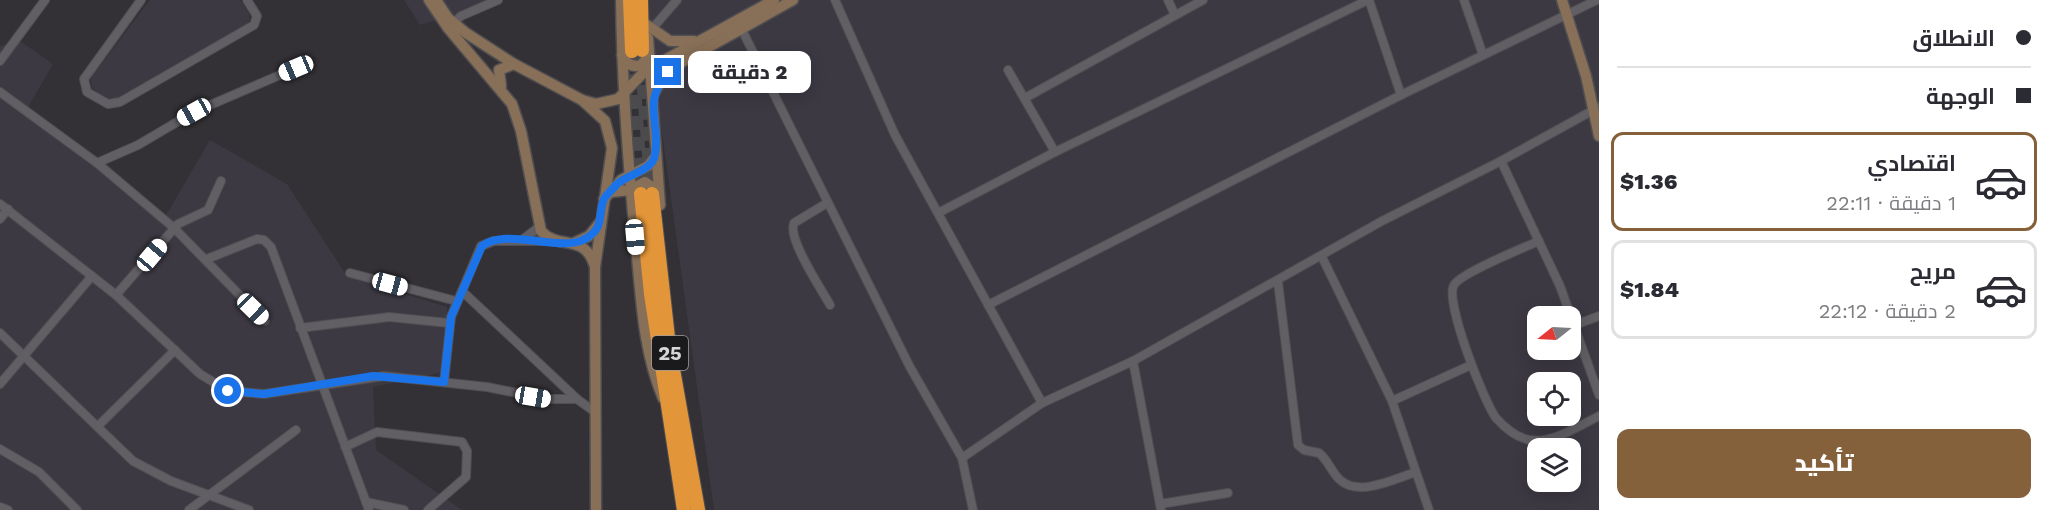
<!DOCTYPE html>
<html lang="ar">
<meta charset="utf-8">
<style>
:root{--surface:#fff;--page:#f2f2f3;--text:#2b2b33;--muted:#7c7c81;--line:#e1e1e2;--accent:#85613b}
body{margin:0;font-family:"Work Sans",Cairo,sans-serif;background:var(--page);color:var(--text);direction:rtl;height:100vh;display:flex;flex-direction:column;font-size:22px;white-space:nowrap}
*{box-sizing:border-box;margin:0}
p{font-size:20px;color:var(--muted)}
.icon{flex:none;width:33px;height:33px;fill:none;stroke:currentColor;stroke-width:2;stroke-linecap:round;stroke-linejoin:round}
.map{position:relative;flex:1;overflow:hidden;direction:ltr}
.side{display:flex;flex-direction:column;background:var(--surface);width:450px}
.side>*{flex:none}
.guide{display:grid;align-content:center;height:132px;padding:0 18px;background:var(--surface)}
.needle{width:39px;rotate:252deg}
.fabs{position:absolute;left:1527px;top:306px;display:grid;gap:12px}
.fabs a{display:grid;place-items:center;width:54px;height:54px;border-radius:12px;background:var(--surface);box-shadow:0 3px 15px #0003;font-size:30px}
.end{position:absolute;width:27px;height:27px;margin:-14px;border:8px solid #1a73e8;background:#fff;box-shadow:0 0 0 3px #fff}
.from{border-radius:50%}
.bubble{position:absolute;height:42px;border-radius:12px;background:var(--surface);box-shadow:0 3px 15px #0003;font-size:20px;font-weight:800;line-height:42px;text-align:center;direction:rtl}
.car{position:absolute;width:18px;height:36px;margin:-18px -9px;border-radius:8px;box-shadow:0 0 4px 2px #0007;background:linear-gradient(#fff 24%,#345 0 40%,#fff 0 76%,#345 0 86%,#fff 0)}
.guide b{display:flex;align-items:center;gap:21px;height:57px;font-size:22px}
.guide b+b{border-top:2px solid var(--line)}
.guide i{width:15px;height:15px;background:var(--text)}
ul{padding:0;list-style:none}
li{display:flex;align-items:center;gap:18px;height:99px;margin:0 12px 9px;padding:0 6px;border:3px solid var(--line);border-radius:12px}
li div{flex:1}
li b{display:block;font-size:22px}
li em{font-style:normal;font-weight:800}
li.active{border-color:var(--accent)}
li>.icon{width:54px;height:54px;stroke-width:1.5}
.action{display:flex;gap:12px;margin-top:auto;padding:12px 18px}
.action a{flex:1;height:69px;border-radius:12px;background:var(--accent);color:#fff;font-size:24px;font-weight:800;line-height:69px;text-align:center}
main{display:flex;flex:1;min-height:0}
.map>svg:first-child{display:block}
</style>
<main>
<section class="side">
<div class="guide">
<b><i class="from"></i>الانطلاق</b>
<b><i></i>الوجهة</b>
</div>
<ul>
<li class="active"><svg class="icon" aria-label="car" viewBox="0 0 24 24"><path d="M5 17H2v-5l4-1 3-4h7l3 4 3 1v5h-3M9 17h6M6 11h13"/><circle cx="7" cy="17" r="2"/><circle cx="17" cy="17" r="2"/></svg><div><b>اقتصادي</b><p>1 دقيقة · 22:11</p></div><em>$1.36</em></li>
<li><svg class="icon" aria-label="car" viewBox="0 0 24 24"><path d="M5 17H2v-5l4-1 3-4h7l3 4 3 1v5h-3M9 17h6M6 11h13"/><circle cx="7" cy="17" r="2"/><circle cx="17" cy="17" r="2"/></svg><div><b>مريح</b><p>2 دقيقة · 22:12</p></div><em>$1.84</em></li>
</ul>
<div class="action"><a>تأكيد</a></div>
</section>
<div class="map">
<svg width="1599" height="510" viewBox="0 0 1599 510">
<rect width="100%" height="100%" fill="#333135"/>
<!-- built -->
<g fill="#3d3943" fill-rule="evenodd">
<polygon points="150,0 240,0 249,14 249,21 244,27 118,98 107,99 92,88 91,78"/>
<polygon points="404,0 501,0 420,25"/>
<path d="M641,0H1599V510H714L653,67ZM1538,316H1570V350H1538ZM1538,382H1570V416H1538ZM1538,448H1570V482H1538Z"/>
<polygon points="20,41 53,64 27,109 165,217 210,140 287,184 347,276 447,307 449,371 373,387 376,450 462,510 0,510 0,46"/>
</g>
<g fill="none" stroke-linecap="round" stroke-linejoin="round">
<!-- highway-tunnel -->
<g stroke="#4b4a4d" stroke-width="14" stroke-dasharray="14 7" stroke-linecap="butt">
<polyline points="632,53 641,194"/>
<polyline points="642,64 652,194"/>
</g>
<!-- street casing -->
<g stroke="#4f4e51" stroke-width="10">
<g id="street">
<polyline points="141,0 84,79 87,92 108,104 120,102 254,25 257,16 247,0"/>
<polyline points="835,0 895,135 1042,403"/>
<polyline points="1168,0 1175,15"/>
<polyline points="1369,0 1401,95"/>
<polyline points="1464,0 1483,55"/>
<polyline points="450,26 461,16 498,0"/>
<polyline points="741,28 910,367 962,458 973,510"/>
<polyline points="651,30 677,0"/>
<polyline points="0,61 45,0"/>
<polyline points="1008,70 1055,152"/>
<polyline points="0,92 97,163 174,228 265,321"/>
<polyline points="1025,98 1203,0"/>
<polyline points="1501,161 1560,286 1599,395"/>
<polyline points="97,163 138,145 194,112 296,68"/>
<path d="M827,203L794,223C787,239 822,290 830,305"/>
<polyline points="0,204 116,295 200,374 228,391 264,394 384,376 487,387 547,399 577,399 595,412"/>
<polyline points="938,213 1055,152 1368,0"/>
<polyline points="0,219 8,209"/>
<polyline points="522,240 539,227"/>
<path d="M1539,241C1523,248 1461,273 1454,285C1444,300 1484,402 1496,418C1505,428 1517,438 1530,440C1553,444 1580,425 1599,416"/>
<polyline points="1322,257 1392,401 1429,510"/>
<polyline points="207,259 257,239 264,240 271,247 369,510"/>
<polyline points="350,273 456,301"/>
<path d="M1278,282L1298,445L1304,450L1319,453C1328,460 1331,471 1339,479C1358,498 1394,479 1416,472"/>
<polyline points="462,291 577,399"/>
<polyline points="116,295 178,224 208,210 221,181"/>
<polyline points="988,305 1401,95 1597,0"/>
<polyline points="1575,325 1599,316"/>
<polyline points="300,328 389,317 449,323"/>
<polyline points="0,333 133,461 171,481 249,510"/>
<polyline points="1133,361 1161,510"/>
<polyline points="444,382 451,317 481,246 494,241 550,241"/>
<polyline points="0,384 92,276"/>
<polyline points="1392,401 1471,365"/>
<polyline points="98,426 175,350"/>
<polyline points="345,447 377,432 462,442 467,451 466,477 428,510"/>
<polyline points="0,449 39,472 77,510"/>
<polyline points="962,458 1042,403 1133,361 1382,221 1501,161 1599,107"/>
<polyline points="366,502 404,510"/>
<polyline points="1160,504 1228,493"/>
<polyline points="0,507 8,510"/>
<polyline points="189,510 296,430"/>
</g>
</g>
<!-- secondary casing -->
<g stroke="#4f4e51" stroke-width="13">
<g id="secondary">
<path d="M429,0L448,28L512,104L521,131L541,231C559,251 585,232 595,267"/>
<polyline points="436,0 448,18 466,33 514,64 582,100 596,104 618,99 645,71 774,0"/>
<path d="M621,0C622,82 628,164 636,246C641,297 643,351 663,398"/>
<polyline points="1562,0 1586,76 1599,136"/>
<polyline points="647,25 670,41 694,41"/>
<polyline points="648,38 660,205"/>
<path d="M622,55C626,63 632,68 641,65L648,57"/>
<polyline points="501,86 499,70 514,64"/>
<polyline points="653,95 661,80 675,66 793,0"/>
<polyline points="582,100 605,121 612,148 595,267 596,510"/>
<polyline points="612,192 630,190 645,182 658,191"/>
<polyline points="604,199 621,180 648,166 655,157"/>
<polyline points="574,243 589,236 601,221"/>
</g>
</g>
<!-- highway casing -->
<g stroke="#4f4e51" stroke-width="16">
<g id="highway">
<polyline points="630,0 632,51"/>
<polyline points="641,0 642,50"/>
<polyline points="641,194 651,294 684,510"/>
<polyline points="652,194 669,347 698,510"/>
</g>
</g>
<!-- street -->
<use href="#street" stroke="#615f64" stroke-width="8"/>
<!-- secondary -->
<use href="#secondary" stroke="#886f57" stroke-width="10"/>
<!-- highway -->
<use href="#highway" stroke="#e39539" stroke-width="14"/>
</g>
<g fill="none" stroke-linecap="round" stroke-linejoin="round">
<!-- route -->
<path stroke="#1a73e8" stroke-width="8" d="M228,391L264,394L373,376L444,382L451,317L482,246C507,227 559,253 585,239C606,227 597,215 604,199C606,195 613,189 616,185C626,174 652,172 655,155C661,121 641,104 668,72"/>
</g>
<g text-anchor="middle" dominant-baseline="central" stroke-width="6" stroke-linejoin="round" paint-order="stroke">
<!-- shield labels -->
<rect fill="#1a191b" stroke="#9e9d9f" stroke-width="1.5" x="652" y="336" width="36" height="34" rx="4.5"/>
<g font-size="20" font-weight="bold" fill="#d6d5d8">
<text x="670" y="353">25</text>
</g>
</g>
</svg>
<div class="fabs">
<a><svg class="needle" viewBox="-14 -14 28 28"><path d="M0-13l5 13h-10z" fill="#e53935"/><path d="M0 13l5-13h-10z" fill="#7c7c81"/></svg></a>
<a><svg class="icon" aria-label="locate" viewBox="0 0 24 24"><circle cx="12" cy="12" r="6"/><path d="M12 2v4M12 18v4M2 12h4M18 12h4"/></svg></a>
<a><svg class="icon" aria-label="layers" viewBox="0 0 24 24"><path d="M12 4l9 5-9 5-9-5zM3 14l9 5 9-5"/></svg></a>
</div>
<i class="end from" style="left:228px;top:391px"></i>
<i class="end" style="left:668px;top:72px"></i>
<div class="bubble" style="left:688px;top:51px;width:123px">2 دقيقة</div>
<i class="car" style="left:296px;top:68px;rotate:247deg"></i>
<i class="car" style="left:194px;top:112px;rotate:241deg"></i>
<i class="car" style="left:635px;top:237px;rotate:175deg"></i>
<i class="car" style="left:152px;top:255px;rotate:40deg"></i>
<i class="car" style="left:390px;top:284px;rotate:105deg"></i>
<i class="car" style="left:253px;top:309px;rotate:134deg"></i>
<i class="car" style="left:533px;top:397px;rotate:100deg"></i>
</div>
</main>
